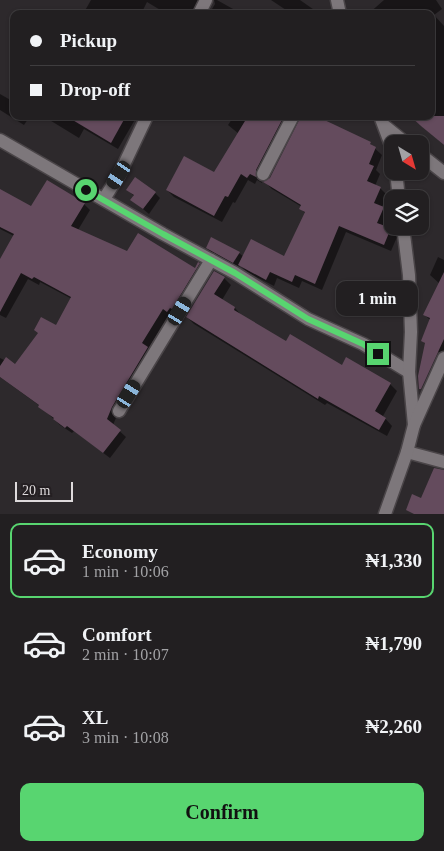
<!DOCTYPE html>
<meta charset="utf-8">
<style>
:root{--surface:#221f21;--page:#2a272a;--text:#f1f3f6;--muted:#a2a2a5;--line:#3f3d3f;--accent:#58d570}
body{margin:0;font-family:Georgia,serif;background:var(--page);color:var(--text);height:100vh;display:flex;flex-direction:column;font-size:19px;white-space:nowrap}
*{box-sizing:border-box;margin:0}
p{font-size:16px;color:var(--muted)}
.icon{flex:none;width:28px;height:28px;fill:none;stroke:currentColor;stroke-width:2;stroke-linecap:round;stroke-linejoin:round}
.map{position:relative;height:514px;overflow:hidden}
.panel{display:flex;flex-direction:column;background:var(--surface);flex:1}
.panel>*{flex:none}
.banner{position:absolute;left:10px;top:10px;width:425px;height:110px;border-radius:10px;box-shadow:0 1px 4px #0004,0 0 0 1px var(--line);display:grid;align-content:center;height:110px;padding:0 20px;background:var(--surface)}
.needle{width:32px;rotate:143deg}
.tools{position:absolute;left:384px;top:135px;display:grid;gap:10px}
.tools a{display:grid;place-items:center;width:45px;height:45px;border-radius:10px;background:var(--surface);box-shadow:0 1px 4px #0004,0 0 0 1px var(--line);font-size:25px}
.scale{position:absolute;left:15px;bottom:12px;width:58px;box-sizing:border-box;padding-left:5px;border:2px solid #dedadc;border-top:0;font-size:14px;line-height:18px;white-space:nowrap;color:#dedadc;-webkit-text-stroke:4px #241f22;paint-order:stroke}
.end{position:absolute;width:22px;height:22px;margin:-11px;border:6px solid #58d570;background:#111;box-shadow:0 0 0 2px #111}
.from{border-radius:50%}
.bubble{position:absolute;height:35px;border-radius:10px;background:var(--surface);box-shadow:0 1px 4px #0004,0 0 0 1px var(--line);font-size:16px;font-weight:700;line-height:35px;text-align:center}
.car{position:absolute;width:15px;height:30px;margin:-15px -8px;border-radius:6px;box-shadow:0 0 4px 1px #0007;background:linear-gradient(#222 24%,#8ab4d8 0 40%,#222 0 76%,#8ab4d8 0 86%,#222 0)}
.banner b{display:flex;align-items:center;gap:18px;height:48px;font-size:19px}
.banner b+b{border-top:1px solid var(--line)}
.banner i{width:12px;height:12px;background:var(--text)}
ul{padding:9px 0 0;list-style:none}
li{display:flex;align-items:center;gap:15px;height:75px;margin:0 10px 8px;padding:0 10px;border:2px solid transparent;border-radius:10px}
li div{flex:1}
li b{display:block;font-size:19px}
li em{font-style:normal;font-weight:700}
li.on{border-color:var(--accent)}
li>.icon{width:45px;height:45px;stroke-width:1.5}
.primary-button{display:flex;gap:10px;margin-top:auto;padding:10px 20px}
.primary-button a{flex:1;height:58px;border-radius:10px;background:var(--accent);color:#111;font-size:20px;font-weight:700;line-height:58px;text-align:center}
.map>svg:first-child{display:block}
</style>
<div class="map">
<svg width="444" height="514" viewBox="0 0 444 514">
<rect width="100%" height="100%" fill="#2d292c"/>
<!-- shadow -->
<g fill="#0007">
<polygon points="91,0 210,0 200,14 167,14 147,2 141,14 83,14"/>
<polygon points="214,0 217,0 242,14 209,14 215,4"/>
<polygon points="271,0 300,0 320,14 292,14"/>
<polygon points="384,0 436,0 442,9 434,15 444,26 444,145 410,116 431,116 431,14 368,14"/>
<polygon points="0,94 14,102 14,116 30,116 24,125 0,110"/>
<polygon points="43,116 137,116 118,149 84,129 79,138"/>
<polygon points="234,116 297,116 262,178 262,183 257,180 255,184 248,180 235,203 233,202 222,222 174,197 167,190 215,174 239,134 228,125"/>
<polygon points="301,116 322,116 328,123 370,144 382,155 376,170 380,174 375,186 380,188 387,195 382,207 390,215 385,227 390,230 397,237 391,251 346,232 322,290 302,281 299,288 277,278 274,286 247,272 240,265 239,267 212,253 207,248 239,253 244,257 285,258 305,213 301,209 302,207 272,189 265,182 271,179"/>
<polygon points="0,190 32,208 84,204 90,210 78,230 127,252 196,270 199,264 205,270 174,317 169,314 148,349 154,354 118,413 113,425 126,437 110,458 74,431 72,433 60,425 40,406 0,377 0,358 16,366 56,327 72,299 40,282 39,285 28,279 6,318 0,315 0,262 14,236 0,229"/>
<polygon points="128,190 155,193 160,198 149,214 132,200 134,196"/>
<polygon points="438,257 444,260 444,354 429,348 422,340 430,320 425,315 440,284 430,275"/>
<polygon points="224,278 231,285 222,300 235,308 242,316 286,343 342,366 390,384 397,391 383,416 392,426 387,436 327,403 325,405 194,324 187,317"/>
</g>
<!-- building -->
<g fill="#644b5d">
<polygon points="66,116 126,116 111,143"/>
<polygon points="248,116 284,116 256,170 256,177 250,174 247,178 241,174 228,197 225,196 214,216 166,190 184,156 214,172"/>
<polygon points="301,116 316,116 371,142 370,144 376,147 369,164 374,166 367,181 381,187 374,203 384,207 377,223 391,228 384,245 339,226 315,284 295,275 292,282 270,272 266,280 238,265 251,239 284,256 305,212 299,209 301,205 263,182 270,178"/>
<polygon points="410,116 444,116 444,145 421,126"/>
<polygon points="135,177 156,192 143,209 130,200 134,195 126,190"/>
<polygon points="47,180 85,203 71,226 127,251 138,233 195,268 198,262 200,263 172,309 170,308 167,312 163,309 142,343 148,347 112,407 107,419 121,430 103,453 67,426 65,428 53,419 54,418 38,407 39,405 0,377 0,366 6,357 15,364 38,333 34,330 41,317 56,325 71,297 34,277 32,279 21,273 0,312 0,259 14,234 0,227 0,189 31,206"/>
<polygon points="211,237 240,252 233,263 206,248"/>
<polygon points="214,271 225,277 214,294 235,307 234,310 286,341 290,334 342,365 346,357 391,383 375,411 386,418 379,430 319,396 318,399 186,317"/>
<polygon points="444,272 444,339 421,389 419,389 418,376 425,343 421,341 430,318 423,315"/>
<polygon points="434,468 444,470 444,514 414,514 406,510 412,494 421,498"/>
</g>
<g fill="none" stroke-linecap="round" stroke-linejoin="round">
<!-- minor casing -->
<g stroke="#4a4548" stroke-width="15">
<g id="minor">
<polyline points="337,0 340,14"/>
<polyline points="199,14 206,0"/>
<polyline points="380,116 392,148"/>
<polyline points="386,127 407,144"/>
<polyline points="0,140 163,234 235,273 308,319 363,344 409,372"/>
<polyline points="420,154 444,173"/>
<polyline points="396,171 399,199"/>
<polyline points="263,174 293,116"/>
<polyline points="104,199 119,175 147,116"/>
<polyline points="403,226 409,275 411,332 409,372 414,425"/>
<polyline points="119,411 211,260"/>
<polyline points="407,452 444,462"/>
<polyline points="385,514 407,452 414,425 444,358"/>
</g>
</g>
<!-- minor -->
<use href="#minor" stroke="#7d777b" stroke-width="12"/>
</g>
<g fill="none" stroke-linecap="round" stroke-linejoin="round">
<!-- route -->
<polyline stroke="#58d570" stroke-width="6" points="86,190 163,234 235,273 308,319 363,344 378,354"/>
</g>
</svg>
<div class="tools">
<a><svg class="needle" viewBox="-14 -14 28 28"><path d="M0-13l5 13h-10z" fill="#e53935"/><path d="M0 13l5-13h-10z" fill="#a2a2a5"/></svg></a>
<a><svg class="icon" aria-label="layers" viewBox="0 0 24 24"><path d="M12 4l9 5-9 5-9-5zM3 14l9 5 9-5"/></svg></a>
</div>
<div class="scale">20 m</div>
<i class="end from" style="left:86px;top:190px"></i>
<i class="end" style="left:378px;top:354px"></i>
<div class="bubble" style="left:336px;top:281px;width:82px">1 min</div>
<i class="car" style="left:119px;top:175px;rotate:213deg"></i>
<i class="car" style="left:180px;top:311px;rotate:31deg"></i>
<i class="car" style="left:129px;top:394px;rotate:32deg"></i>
<div class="banner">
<b><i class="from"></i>Pickup</b>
<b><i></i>Drop-off</b>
</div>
</div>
<section class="panel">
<ul>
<li class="on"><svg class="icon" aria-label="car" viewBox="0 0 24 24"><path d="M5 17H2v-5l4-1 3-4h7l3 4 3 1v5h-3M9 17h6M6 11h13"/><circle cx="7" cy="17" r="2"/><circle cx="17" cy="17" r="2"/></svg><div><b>Economy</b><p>1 min · 10:06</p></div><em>₦1,330</em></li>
<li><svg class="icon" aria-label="car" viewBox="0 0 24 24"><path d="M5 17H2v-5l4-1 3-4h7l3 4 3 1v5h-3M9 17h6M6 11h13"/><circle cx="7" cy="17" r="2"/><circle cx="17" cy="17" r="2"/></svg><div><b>Comfort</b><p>2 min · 10:07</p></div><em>₦1,790</em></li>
<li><svg class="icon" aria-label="car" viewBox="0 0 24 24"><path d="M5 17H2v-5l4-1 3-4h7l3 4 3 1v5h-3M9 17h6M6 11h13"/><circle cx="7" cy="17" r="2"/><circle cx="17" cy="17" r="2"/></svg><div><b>XL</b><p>3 min · 10:08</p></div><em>₦2,260</em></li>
</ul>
<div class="primary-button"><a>Confirm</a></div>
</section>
